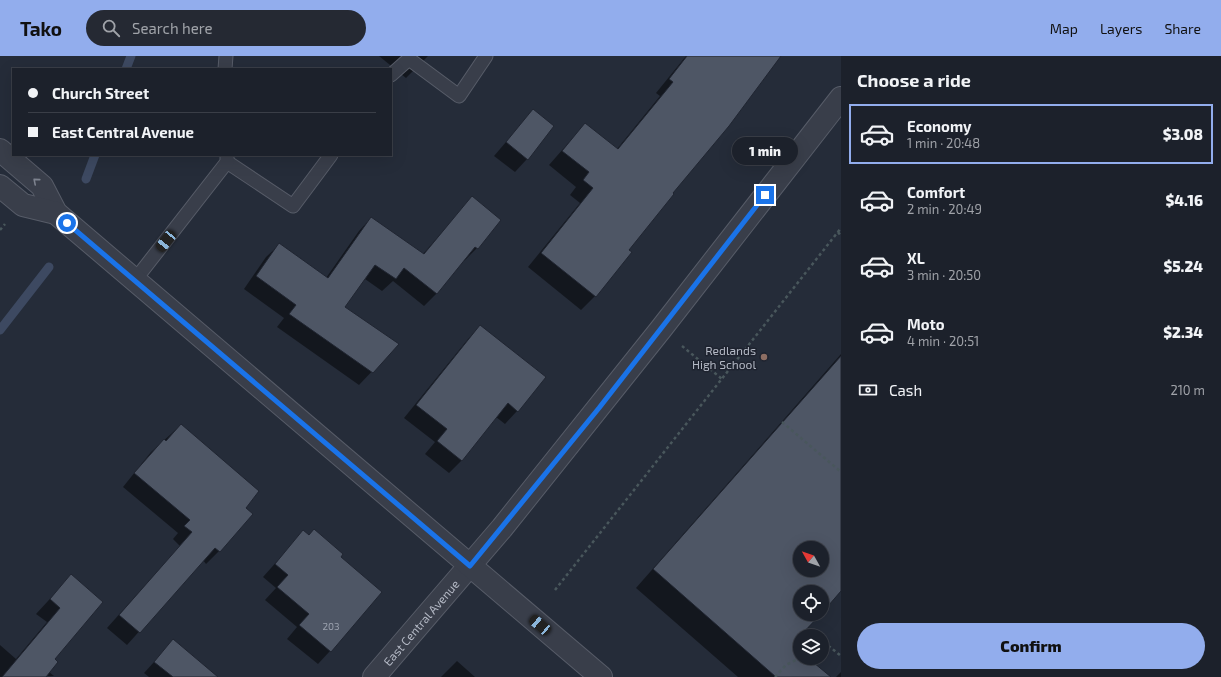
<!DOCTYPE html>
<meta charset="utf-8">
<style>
:root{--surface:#1c212b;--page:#252933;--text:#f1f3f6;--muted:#a0a3a9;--line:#3a3e47;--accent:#92aded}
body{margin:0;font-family:"Exo 2",sans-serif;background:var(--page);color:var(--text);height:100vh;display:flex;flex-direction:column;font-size:15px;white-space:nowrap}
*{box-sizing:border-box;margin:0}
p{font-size:13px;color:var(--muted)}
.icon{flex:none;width:22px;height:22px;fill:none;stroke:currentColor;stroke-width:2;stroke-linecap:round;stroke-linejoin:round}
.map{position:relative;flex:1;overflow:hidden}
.side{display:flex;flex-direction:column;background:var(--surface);width:380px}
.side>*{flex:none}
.banner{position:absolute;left:12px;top:12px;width:380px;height:88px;border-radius:0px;box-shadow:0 4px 16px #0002,0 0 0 1px var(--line);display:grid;align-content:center;height:88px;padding:0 16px;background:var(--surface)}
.needle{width:26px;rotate:310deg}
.tools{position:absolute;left:793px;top:485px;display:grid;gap:8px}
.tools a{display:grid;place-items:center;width:36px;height:36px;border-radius:50%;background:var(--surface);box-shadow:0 4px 16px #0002,0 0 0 1px var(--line);font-size:20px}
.end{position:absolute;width:18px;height:18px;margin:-9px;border:5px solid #1a73e8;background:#fff;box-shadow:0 0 0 2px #fff}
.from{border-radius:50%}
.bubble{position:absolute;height:28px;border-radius:14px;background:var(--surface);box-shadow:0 4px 16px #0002,0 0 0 1px var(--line);font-size:13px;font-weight:800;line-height:28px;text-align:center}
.car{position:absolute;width:12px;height:24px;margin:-12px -6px;border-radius:5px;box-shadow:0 0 3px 1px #0007;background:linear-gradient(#222 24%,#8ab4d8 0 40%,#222 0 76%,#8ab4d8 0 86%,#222 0)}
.banner b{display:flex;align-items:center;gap:14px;height:38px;font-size:15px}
.banner b+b{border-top:1px solid var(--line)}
.banner i{width:10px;height:10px;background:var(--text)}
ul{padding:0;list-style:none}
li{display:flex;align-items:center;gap:12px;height:60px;margin:0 8px 6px;padding:0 8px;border:2px solid transparent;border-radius:0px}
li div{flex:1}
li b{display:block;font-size:15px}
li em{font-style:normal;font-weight:800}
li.on{border-color:var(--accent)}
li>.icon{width:36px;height:36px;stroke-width:1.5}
h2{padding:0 16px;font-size:18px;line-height:48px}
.pay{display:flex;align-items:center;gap:10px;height:44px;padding:0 16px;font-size:15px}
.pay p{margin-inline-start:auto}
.action{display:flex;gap:8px;margin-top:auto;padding:8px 16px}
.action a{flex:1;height:46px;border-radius:24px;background:var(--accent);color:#111;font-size:16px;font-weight:800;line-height:46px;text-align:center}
header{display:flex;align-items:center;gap:24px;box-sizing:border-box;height:56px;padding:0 20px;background:var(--accent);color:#111}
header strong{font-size:19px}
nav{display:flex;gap:22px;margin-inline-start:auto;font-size:14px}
.search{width:280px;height:36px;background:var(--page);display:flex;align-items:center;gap:10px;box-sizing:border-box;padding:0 14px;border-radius:22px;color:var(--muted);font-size:15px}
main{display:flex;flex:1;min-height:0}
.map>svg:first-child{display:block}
</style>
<header>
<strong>Tako</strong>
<div class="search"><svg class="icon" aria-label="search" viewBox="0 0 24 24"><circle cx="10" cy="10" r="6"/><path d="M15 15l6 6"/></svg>Search here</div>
<nav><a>Map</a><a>Layers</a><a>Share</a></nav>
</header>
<main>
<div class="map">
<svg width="841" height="621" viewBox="0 0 841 621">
<rect width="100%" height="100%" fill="#252c39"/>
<!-- shadow -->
<g fill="#0007" fill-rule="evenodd">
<polygon points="379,0 428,0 406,22"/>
<polygon points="686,0 780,0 753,34 755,35 671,137 595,240 581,254 528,211 580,147 570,139 576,131 549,109 585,68 617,93 660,40 656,37"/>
<polygon points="533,54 527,103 515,116 494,100"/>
<polygon points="472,142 500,165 477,192 464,205 463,204 437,237 424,250 393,225 382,235 365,223 344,251 398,288 359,329 277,271 284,262 244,233 266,201 279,189 326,222 359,175 371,162 423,198"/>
<polygon points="480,270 517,355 505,368 496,361 462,404 449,417 425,398 435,386 404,362 468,283"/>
<path d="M841,298V534L822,556V536H800V558H820L792,590L800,596V602H807L830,621H738L636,532ZM800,492H822V514H800Z"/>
<polygon points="181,369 245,452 219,495 206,508 203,504 127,589 107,572 180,490 173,483 178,477 123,431 151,396"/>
<polygon points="303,476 330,595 318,608 287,583 297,571 265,544 276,532 263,521"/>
<polygon points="71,520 54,604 49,616 54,620 0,621 0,589 16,603 47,566 36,558"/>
<polygon points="173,585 216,621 149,621 144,617"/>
<polygon points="457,605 475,621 441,621"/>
<polygon points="841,616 841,621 836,621"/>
</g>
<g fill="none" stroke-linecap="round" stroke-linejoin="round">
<!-- stream -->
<g stroke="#3d4961" stroke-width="9">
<polyline points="126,13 131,0"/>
<polyline points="86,123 95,99"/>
<polyline points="0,274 49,211"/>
</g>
</g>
<!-- building -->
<g fill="#4e5665" stroke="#202531" fill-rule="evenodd">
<polygon points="687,0 781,0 729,70 673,137 674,138 629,194 632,196 596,241 541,197 593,132 583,124 589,116 562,95 585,67 618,93 673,26 669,23"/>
<polygon points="533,53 554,70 528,104 506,86"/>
<polygon points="472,140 501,164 478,193 475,191 437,238 404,212 396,223 375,209 345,251 399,288 373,317 289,258 296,249 256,220 279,187 328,222 371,161 424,198"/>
<polygon points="480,269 546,321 518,356 508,347 462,405 437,385 447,373 416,349"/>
<path d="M841,300V535L822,557V536H800V558H821L800,580L794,590L800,595V602H808L831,621H776L653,513ZM800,492H822V514H800Z"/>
<polygon points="181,368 259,435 246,452 253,458 220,496 215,492 140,577 119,559 192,476 184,470 190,464 134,417 164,383 166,385"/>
<polygon points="314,473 343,498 341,501 382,536 331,596 299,569 309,558 277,531 288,519 275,508 303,474 309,479"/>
<polygon points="71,518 103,546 55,603 58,606 46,621 2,621 60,552 50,543"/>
<polygon points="173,583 218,621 173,621 154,606"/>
</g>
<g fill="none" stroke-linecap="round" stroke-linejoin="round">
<!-- service casing -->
<g stroke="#575c68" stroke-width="15">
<g id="service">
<polyline points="225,13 226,0"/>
<polyline points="391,19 409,3 459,40 486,0"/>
<polyline points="227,106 293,150 331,99"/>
<polyline points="135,224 227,106 227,99"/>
</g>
</g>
<!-- minor casing -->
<g stroke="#575c68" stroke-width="24">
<g id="minor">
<path id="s1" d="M374,621L502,472L661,273L841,42"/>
</g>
</g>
<!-- tertiary casing -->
<g stroke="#575c68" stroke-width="24">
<g id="tertiary">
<polyline points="0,94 42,130 56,157 601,621"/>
<polyline points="0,130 23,149 56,157"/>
</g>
</g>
<!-- path -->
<g stroke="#49575c" stroke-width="2.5" stroke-dasharray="3 3" stroke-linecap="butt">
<polyline points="0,174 5,168"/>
<polyline points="838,176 841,180"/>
<polyline points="682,290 722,323"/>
<polyline points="782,366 841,416"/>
<polyline points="555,534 841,172"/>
<polyline points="822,593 830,591 841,600"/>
<polyline points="775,621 786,609 800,602"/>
</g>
<!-- service -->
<use href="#service" stroke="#393e4a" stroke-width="13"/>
<!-- minor -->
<use href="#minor" stroke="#393e4a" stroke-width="22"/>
<!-- tertiary -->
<use href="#tertiary" stroke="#393e4a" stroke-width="22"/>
</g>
<!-- one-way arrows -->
<defs><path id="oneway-chevron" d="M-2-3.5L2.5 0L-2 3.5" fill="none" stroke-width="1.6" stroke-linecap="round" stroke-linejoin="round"/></defs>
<use stroke="#7d828e" href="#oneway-chevron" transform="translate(36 125) rotate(-139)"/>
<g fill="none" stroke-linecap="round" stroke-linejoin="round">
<!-- route -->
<polyline stroke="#1a73e8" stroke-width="5" points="67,167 470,510 599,352 765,139"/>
</g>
<!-- markers -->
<circle fill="#8d6e63" stroke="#1e232f" stroke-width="1.5" cx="764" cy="301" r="4"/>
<g text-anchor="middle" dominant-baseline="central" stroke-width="3" stroke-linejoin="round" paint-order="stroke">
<!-- number labels -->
<g font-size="10" fill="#9aa0ad">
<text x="331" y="570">203</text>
</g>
<!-- poi labels -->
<g font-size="12" fill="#b4b9c5" stroke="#1e232f" text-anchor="end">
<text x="756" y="294">Redlands<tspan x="756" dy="14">High School</tspan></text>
</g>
<!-- street labels -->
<g font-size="12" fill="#b4b9c5" stroke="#1e232f">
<text stroke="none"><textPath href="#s1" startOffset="72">East Central Avenue</textPath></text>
</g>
</g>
</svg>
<div class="tools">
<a><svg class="needle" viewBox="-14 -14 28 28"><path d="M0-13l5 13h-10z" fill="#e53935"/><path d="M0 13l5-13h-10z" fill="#a0a3a9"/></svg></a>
<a><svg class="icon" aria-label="locate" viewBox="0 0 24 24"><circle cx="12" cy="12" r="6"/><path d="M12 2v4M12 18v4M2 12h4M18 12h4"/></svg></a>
<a><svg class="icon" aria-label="layers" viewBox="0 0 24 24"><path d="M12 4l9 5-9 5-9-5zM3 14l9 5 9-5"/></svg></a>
</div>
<i class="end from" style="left:67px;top:167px"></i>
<i class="end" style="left:765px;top:139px"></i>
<div class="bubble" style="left:732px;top:81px;width:66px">1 min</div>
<i class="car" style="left:166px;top:185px;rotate:219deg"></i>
<i class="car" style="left:540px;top:569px;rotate:310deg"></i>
<div class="banner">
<b><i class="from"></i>Church Street</b>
<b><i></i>East Central Avenue</b>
</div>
</div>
<section class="side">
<h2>Choose a ride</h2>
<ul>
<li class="on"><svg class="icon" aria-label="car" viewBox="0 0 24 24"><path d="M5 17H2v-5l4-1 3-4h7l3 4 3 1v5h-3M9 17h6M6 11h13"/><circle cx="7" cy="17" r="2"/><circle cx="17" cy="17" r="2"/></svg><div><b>Economy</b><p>1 min · 20:48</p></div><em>$3.08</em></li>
<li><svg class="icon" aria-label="car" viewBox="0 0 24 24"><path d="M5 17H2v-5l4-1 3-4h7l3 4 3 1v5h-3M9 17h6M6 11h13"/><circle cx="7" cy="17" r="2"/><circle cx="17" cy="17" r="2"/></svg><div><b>Comfort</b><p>2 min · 20:49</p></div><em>$4.16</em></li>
<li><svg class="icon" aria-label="car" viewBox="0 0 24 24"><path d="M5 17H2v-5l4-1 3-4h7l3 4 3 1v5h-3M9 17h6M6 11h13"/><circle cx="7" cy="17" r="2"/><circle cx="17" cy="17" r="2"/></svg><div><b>XL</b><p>3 min · 20:50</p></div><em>$5.24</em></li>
<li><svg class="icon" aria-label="car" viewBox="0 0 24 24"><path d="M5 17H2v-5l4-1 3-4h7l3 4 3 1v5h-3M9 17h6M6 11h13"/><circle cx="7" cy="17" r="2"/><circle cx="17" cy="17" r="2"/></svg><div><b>Moto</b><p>4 min · 20:51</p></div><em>$2.34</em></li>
</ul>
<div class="pay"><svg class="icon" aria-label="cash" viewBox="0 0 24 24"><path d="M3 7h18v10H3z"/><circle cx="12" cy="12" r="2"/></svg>Cash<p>210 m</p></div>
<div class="action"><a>Confirm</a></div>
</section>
</main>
